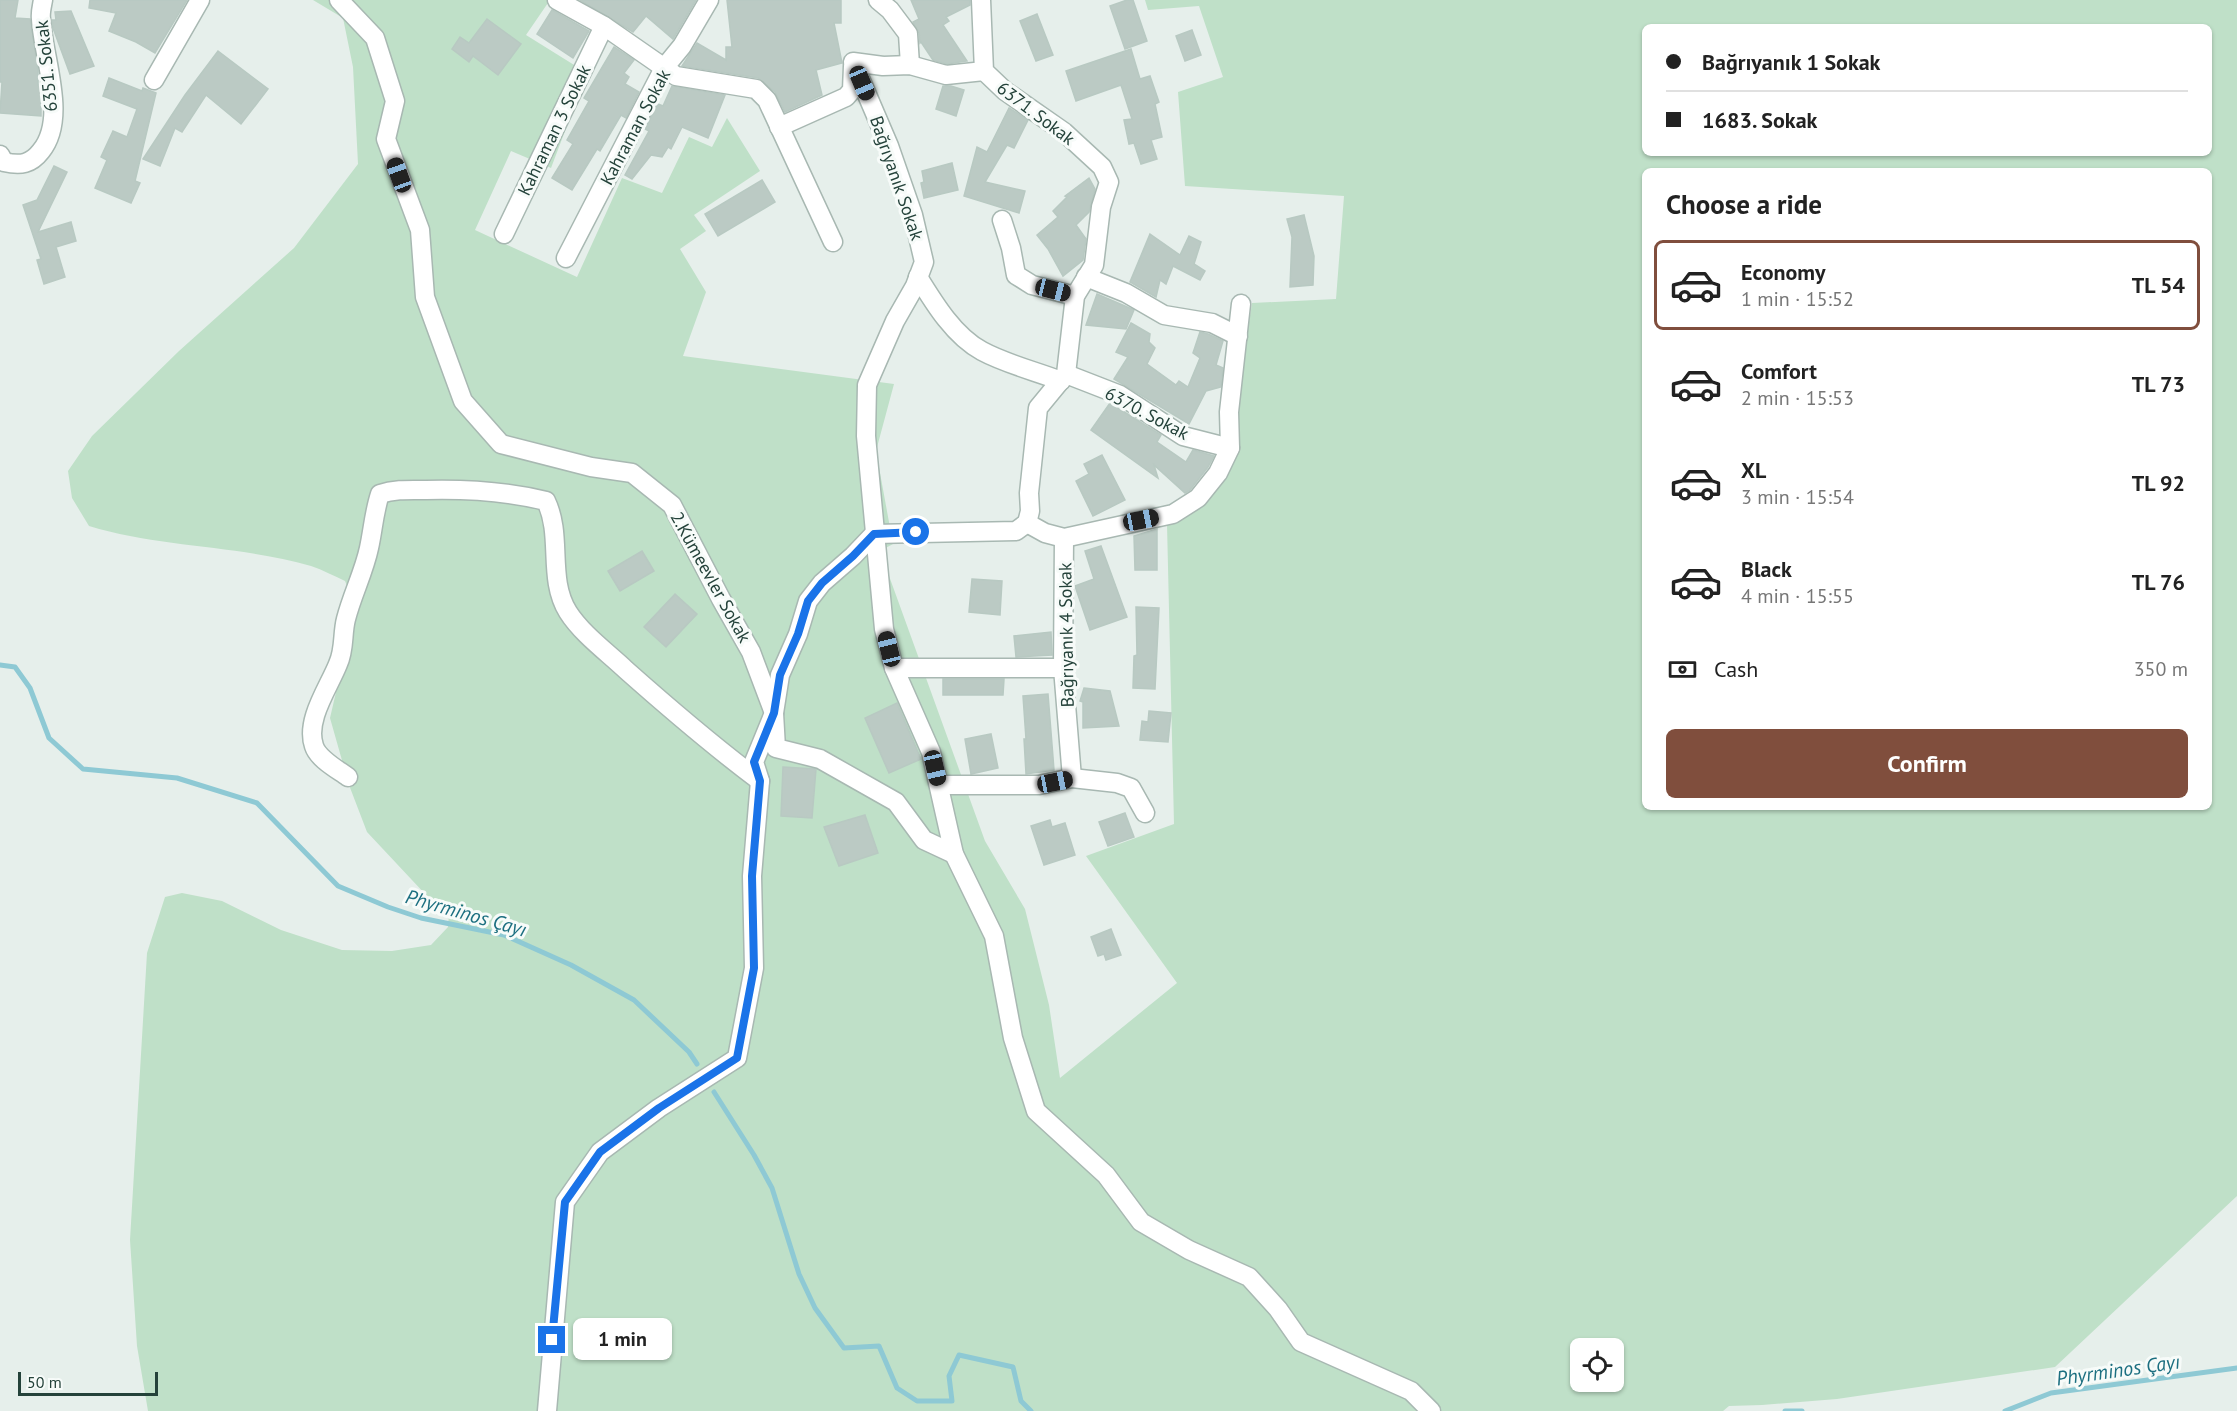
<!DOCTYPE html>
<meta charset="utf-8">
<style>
:root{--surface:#fff;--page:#f2f2f2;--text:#222;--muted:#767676;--line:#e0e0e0;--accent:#804e3d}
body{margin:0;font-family:"PT Sans",sans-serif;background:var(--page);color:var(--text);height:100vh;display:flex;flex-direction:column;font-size:22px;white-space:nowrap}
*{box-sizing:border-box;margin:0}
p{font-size:20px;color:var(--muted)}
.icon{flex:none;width:33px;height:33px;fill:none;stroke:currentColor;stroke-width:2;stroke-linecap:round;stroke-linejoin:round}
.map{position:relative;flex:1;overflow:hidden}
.details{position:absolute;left:1642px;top:168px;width:570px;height:642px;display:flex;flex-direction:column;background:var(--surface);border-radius:9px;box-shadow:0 2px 4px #0004}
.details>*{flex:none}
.guide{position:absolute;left:1642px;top:24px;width:570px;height:132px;border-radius:9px;box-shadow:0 2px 4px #0004;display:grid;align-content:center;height:132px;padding:0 24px;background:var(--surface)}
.tools{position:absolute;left:1570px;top:1338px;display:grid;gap:12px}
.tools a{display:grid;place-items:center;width:54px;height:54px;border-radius:9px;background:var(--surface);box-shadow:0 2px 4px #0004;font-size:30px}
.scale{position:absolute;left:18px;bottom:15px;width:140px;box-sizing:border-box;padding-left:6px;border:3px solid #24423a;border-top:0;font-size:16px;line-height:21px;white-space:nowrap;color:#24423a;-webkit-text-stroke:4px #f7fbf9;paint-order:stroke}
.end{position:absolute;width:27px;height:27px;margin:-14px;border:8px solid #1a73e8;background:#fff;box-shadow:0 0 0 3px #fff}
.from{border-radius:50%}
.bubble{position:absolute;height:42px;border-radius:9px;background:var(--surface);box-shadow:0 2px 4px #0004;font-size:20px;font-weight:600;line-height:42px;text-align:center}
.car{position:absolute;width:18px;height:36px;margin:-18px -9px;border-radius:8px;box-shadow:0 0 4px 2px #0007;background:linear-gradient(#222 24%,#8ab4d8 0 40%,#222 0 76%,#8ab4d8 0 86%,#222 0)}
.guide b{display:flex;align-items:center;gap:21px;height:57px;font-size:22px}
.guide b+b{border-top:2px solid var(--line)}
.guide i{width:15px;height:15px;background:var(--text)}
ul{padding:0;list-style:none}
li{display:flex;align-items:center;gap:18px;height:90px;margin:0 12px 9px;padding:0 12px;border:3px solid transparent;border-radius:9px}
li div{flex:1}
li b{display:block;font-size:22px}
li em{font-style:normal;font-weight:600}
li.on{border-color:var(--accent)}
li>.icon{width:54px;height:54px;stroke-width:1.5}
h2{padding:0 24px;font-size:27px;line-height:72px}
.pay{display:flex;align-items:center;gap:15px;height:66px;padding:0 24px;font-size:22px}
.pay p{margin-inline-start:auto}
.button{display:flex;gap:12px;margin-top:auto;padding:12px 24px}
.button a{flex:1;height:69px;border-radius:9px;background:var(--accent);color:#fff;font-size:24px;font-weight:600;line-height:69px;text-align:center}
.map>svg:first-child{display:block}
</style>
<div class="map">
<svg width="2237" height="1411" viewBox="0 0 2237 1411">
<rect width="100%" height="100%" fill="#e6efeb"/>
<!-- green -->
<path fill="#bfe0c8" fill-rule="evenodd" d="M313,0H550L526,35L587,73L551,168L511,151L475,230L577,277L622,178L662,193L689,137L712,147L727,118L760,171L694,215L706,231L680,249L706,292L683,356L894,384L876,451L893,544L880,551L985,841L1025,909L1049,1005L1060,1078L1177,983L1086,856L1174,824L1167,524L1213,490L1230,439L1252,303L1336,299L1344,196L1185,186L1178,92L1223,77L1199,6L1148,10L1145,0H2237V1196L2055,1367L1837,1399L1762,1405L1729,1406L1723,1411H148L137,1346L130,1240L147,953L165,897L182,893L222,901L281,930L342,950L392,951L431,945L448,927L449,912L426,895L367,832L349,785L330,718L356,606L345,581C334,576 323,570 311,566C239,545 161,548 89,526L72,498L68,471L92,436L179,351L294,248L358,164L353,67L343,18ZM1646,27H2210V153H1646ZM1646,171H2210V807H1646ZM1581,1348H1614V1382H1581Z"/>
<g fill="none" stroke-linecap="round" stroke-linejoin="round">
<!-- stream -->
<g stroke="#8ec9d4" stroke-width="5">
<polyline points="0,665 15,667 30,688 49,738 83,769 177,778 257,803 338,886 388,907 421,918 504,935 571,965 634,1000 689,1052 697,1064"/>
<polyline points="714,1092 754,1155 772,1188 799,1274 815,1308 844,1348 879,1346 897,1388 917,1401 952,1401 949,1376 959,1355 1013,1367 1021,1401 1031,1411"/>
<polyline points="1785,1411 1802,1411"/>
<polyline points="2005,1411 2051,1393 2237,1368"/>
</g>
</g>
<!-- building -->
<g fill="#bbcac4" stroke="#b8c9c2" stroke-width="1.5">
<polygon points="0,0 18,0 15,18 30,19 38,71 38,85 40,85 41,89 41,116 0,113 2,82 0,82"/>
<polygon points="90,0 187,0 155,53 136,42 109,31 116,13 89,8"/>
<polygon points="580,0 696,0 673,39 646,16 633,32"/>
<polygon points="727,0 841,0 841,23 834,23 842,63 816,70 822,95 785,112 775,92 758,78 682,66 697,43 726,60 726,47 732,47"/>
<polygon points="911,0 970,0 970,5 946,17 949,21 943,25 967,61 947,64 933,60 921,42 920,43 919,33 913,22 919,19"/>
<polygon points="1127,0 1133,0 1147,41 1125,49 1110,6"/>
<polygon points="552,10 589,31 573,58 537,34"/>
<polygon points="71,11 94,66 70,74 53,28 52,20 56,20 55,12"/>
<polygon points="1037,14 1053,55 1036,61 1020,21"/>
<polygon points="487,19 521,44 498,75 473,56 469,62 452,49 460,37 469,43"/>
<polygon points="1192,30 1201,55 1185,61 1176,36"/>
<polygon points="614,47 634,60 624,73 629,77 625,84 639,92 626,118 621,115 600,151 597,149 572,190 552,178 573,144 567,140 589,101 584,98"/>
<polygon points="1131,49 1140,79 1150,76 1159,102 1155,104 1162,137 1151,140 1157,159 1141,164 1134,143 1129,144 1124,120 1132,119 1121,85 1076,101 1066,71"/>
<polygon points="218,51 268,89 241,124 206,95 182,132 175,128 160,166 143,159 185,95"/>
<polygon points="109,78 142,91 143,88 156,93 135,181 140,183 131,203 95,188 107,160 101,157 113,131 127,137 137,109 103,96"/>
<polygon points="672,86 725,95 708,138 682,127 671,149 668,147 662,157 651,155 632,179 625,175 649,131 645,129 658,104 663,106"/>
<polygon points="943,86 951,86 964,90 956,116 936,109"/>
<polygon points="1009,108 1028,120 1014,148 1007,145 985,182 1025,191 1019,213 964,196 977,147 987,152"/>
<polygon points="952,163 958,190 924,198 921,183 924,182 922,171"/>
<polygon points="54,166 67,172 38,232 71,222 76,241 56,247 65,277 44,284 37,260 41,259 23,205 37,200"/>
<polygon points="1089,178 1095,189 1089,212 1076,225 1086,239 1083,260 1063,276 1048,249 1037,235 1058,217 1053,211 1067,197 1065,196"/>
<polygon points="762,180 775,202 718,236 705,214"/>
<polygon points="1304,215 1314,256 1313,285 1290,287 1292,237 1287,219"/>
<polygon points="1150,234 1180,255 1189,236 1201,242 1194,264 1205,271 1200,280 1173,266 1166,284 1160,280 1156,297 1130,282"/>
<polygon points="1097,294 1134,310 1126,329 1086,325"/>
<polygon points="1131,323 1150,334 1149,342 1155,348 1147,364 1176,385 1179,381 1188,387 1200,358 1193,353 1200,332 1208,334 1223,341 1216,365 1223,368 1221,387 1206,391 1189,424 1114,379 1128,357 1116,352"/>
<polygon points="1110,403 1161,435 1157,442 1186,462 1193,450 1214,456 1208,467 1190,490 1185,493 1154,465 1158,478 1091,430"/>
<polygon points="1102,455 1125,500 1093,516 1076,481 1089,474 1084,464"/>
<polygon points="1157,529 1157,570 1135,570 1134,536"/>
<polygon points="1101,546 1127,617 1090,630 1075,586 1094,579 1085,551"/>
<polygon points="642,551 654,571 620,591 608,571"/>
<polygon points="972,579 1002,581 1000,615 969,612"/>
<polygon points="675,594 697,614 666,647 644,627"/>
<polygon points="1136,607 1159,608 1155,689 1133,688 1134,656 1137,655"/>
<polygon points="1051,632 1052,655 1016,657 1014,636"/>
<polygon points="943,679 1004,679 1003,695 943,695"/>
<polygon points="1084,688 1110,691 1119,726 1083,728 1083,702 1080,701"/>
<polygon points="1048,694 1054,770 1026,774 1024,739 1026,739 1023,696"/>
<polygon points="897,703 921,759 889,773 865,718"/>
<polygon points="1149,711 1171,713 1168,742 1140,740 1142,721 1148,722"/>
<polygon points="991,734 998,768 971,774 965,739"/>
<polygon points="783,767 816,769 812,818 781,816"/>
<polygon points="1125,813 1134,837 1108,846 1099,822"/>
<polygon points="865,815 878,853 839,866 824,827"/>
<polygon points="1050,820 1052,827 1065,823 1075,855 1044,865 1031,826"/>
<polygon points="1111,929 1121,955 1106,960 1104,954 1098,956 1091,937"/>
</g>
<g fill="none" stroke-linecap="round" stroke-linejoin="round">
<!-- minor casing -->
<g stroke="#a8b8b2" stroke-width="21">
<g id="minor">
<polyline points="339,0 375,38 395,101 386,139 420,230 425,297 463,401 501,444 591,467 632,473 672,505 721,599 751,652 774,713 776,748 820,759 896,802 924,840 954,854"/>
<polyline points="557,0 604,26 676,76 756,89 767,100 833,242"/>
<polyline points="878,0 890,10 908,34 910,65"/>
<polyline points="981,0 984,71 1005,91 1064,132 1102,167 1109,182 1101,207 1094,265 1075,296 1066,374 1038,408 1029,493 1030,511 1027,523"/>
<polyline points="984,71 946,75 910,65 883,66 853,62 889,146 913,215 924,262 915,286 895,321 867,385 866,436 884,629 894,668 931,752 954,854 994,936 1013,1038 1036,1111 1106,1175 1141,1222 1189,1250 1249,1277 1278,1309 1301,1342 1411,1391 1431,1411"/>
<polyline points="154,80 200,0"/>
<polyline points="779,127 846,97 852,90 853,66"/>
<path d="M0,155L4,162C21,166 31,164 41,151C68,118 43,58 41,19C40,13 42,6 43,0"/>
<polyline points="1002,220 1011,248 1016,275 1032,285 1075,296"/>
<polyline points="504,234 604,26"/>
<polyline points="566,258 664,68 682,46 709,0"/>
<path d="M918,277C934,303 954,336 982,351C1006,364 1035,371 1061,381"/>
<polyline points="1086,277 1126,293 1164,315 1212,323 1238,336"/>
<polyline points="1066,374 1120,395 1183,436 1230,448"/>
<polyline points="1027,523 1045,533 1064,538 1173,514 1198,498 1218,473 1230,448 1229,412 1241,304"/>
<polyline points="894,668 1063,668"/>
<path d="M348,777C337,769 318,759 314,746C305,720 329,687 338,664C345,649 342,634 346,619C352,595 364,572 369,548C373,530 374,512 380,494C395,489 410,490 426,490C467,489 506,491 546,501C563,536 547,578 568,612C582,634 607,652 626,670C670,709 713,746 760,781"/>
<polyline points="1072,778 1117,783 1131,788 1145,813"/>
<polyline points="939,785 1039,785 1072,778 1063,668 1064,538"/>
<polyline points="547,1411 565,1202 600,1152 659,1108 737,1058 754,968 752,876 760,781 754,762 774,713 780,675 798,634 808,601 822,583 853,556 874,534 1016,531 1027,523"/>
</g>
</g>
<!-- minor -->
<use href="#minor" stroke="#fff" stroke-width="18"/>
</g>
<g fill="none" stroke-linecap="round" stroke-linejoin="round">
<!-- route -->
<polyline stroke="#1a73e8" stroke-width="8" points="552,1340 565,1202 600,1152 659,1108 737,1058 754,968 752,876 760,781 754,762 774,713 780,675 798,634 808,601 822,583 853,556 874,534 916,532"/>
</g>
<g text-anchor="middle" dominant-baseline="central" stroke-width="6" stroke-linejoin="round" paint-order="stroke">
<!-- street labels -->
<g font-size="18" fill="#24423a" stroke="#f7fbf9">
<text transform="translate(46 66) rotate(-96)">6351. Sokak</text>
<text transform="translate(1036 113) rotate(37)">6371. Sokak</text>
<text transform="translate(635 127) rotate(-62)">Kahraman Sokak</text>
<text transform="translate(554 130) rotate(-64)">Kahraman 3 Sokak</text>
<text transform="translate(897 178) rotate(71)">Bağrıyanık Sokak</text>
<text transform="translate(1147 413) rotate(28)">6370. Sokak</text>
<text transform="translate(711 577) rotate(61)">2.Kümeevler Sokak</text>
<text transform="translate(1066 635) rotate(-91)">Bağrıyanık 4 Sokak</text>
</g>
<!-- water labels -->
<g font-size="20" font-style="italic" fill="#1c6f80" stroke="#f7fbf9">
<text transform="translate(466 913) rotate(16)">Phyrminos Çayı</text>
<text transform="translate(2118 1370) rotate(-8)">Phyrminos Çayı</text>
</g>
</g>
</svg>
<div class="tools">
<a><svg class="icon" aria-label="locate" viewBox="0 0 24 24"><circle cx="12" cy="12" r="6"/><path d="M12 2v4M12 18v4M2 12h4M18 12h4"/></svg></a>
</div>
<div class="scale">50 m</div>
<i class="end from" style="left:916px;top:532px"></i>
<i class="end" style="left:552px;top:1340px"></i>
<div class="bubble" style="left:573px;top:1318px;width:99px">1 min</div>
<i class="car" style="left:862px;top:83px;rotate:157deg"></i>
<i class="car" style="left:399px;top:175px;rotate:340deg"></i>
<i class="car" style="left:1053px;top:290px;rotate:104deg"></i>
<i class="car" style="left:1141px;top:520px;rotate:79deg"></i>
<i class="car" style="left:889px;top:649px;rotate:346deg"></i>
<i class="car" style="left:935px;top:768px;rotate:167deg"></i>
<i class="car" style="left:1055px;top:782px;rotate:79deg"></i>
<div class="guide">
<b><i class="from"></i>Bağrıyanık 1 Sokak</b>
<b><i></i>1683. Sokak</b>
</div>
<section class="details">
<h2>Choose a ride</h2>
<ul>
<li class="on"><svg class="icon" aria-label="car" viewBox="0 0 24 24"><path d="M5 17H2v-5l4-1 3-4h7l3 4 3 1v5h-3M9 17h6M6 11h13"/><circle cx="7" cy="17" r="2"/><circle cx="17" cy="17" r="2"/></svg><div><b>Economy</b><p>1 min · 15:52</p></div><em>TL 54</em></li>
<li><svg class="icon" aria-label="car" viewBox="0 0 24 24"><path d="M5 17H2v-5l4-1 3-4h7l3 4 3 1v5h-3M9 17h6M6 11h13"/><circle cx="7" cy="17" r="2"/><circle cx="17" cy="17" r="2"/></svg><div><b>Comfort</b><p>2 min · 15:53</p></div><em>TL 73</em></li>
<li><svg class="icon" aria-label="car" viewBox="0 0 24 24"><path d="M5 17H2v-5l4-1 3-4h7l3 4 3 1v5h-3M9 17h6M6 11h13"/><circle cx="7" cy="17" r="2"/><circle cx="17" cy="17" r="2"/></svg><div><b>XL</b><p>3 min · 15:54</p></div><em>TL 92</em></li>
<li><svg class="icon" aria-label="car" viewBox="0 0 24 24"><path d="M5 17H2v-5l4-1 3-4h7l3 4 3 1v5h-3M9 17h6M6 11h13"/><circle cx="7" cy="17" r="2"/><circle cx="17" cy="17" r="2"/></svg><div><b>Black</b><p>4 min · 15:55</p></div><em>TL 76</em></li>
</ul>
<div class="pay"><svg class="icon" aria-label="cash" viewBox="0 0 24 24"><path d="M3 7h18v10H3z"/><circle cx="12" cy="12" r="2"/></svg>Cash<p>350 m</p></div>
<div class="button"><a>Confirm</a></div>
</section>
</div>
